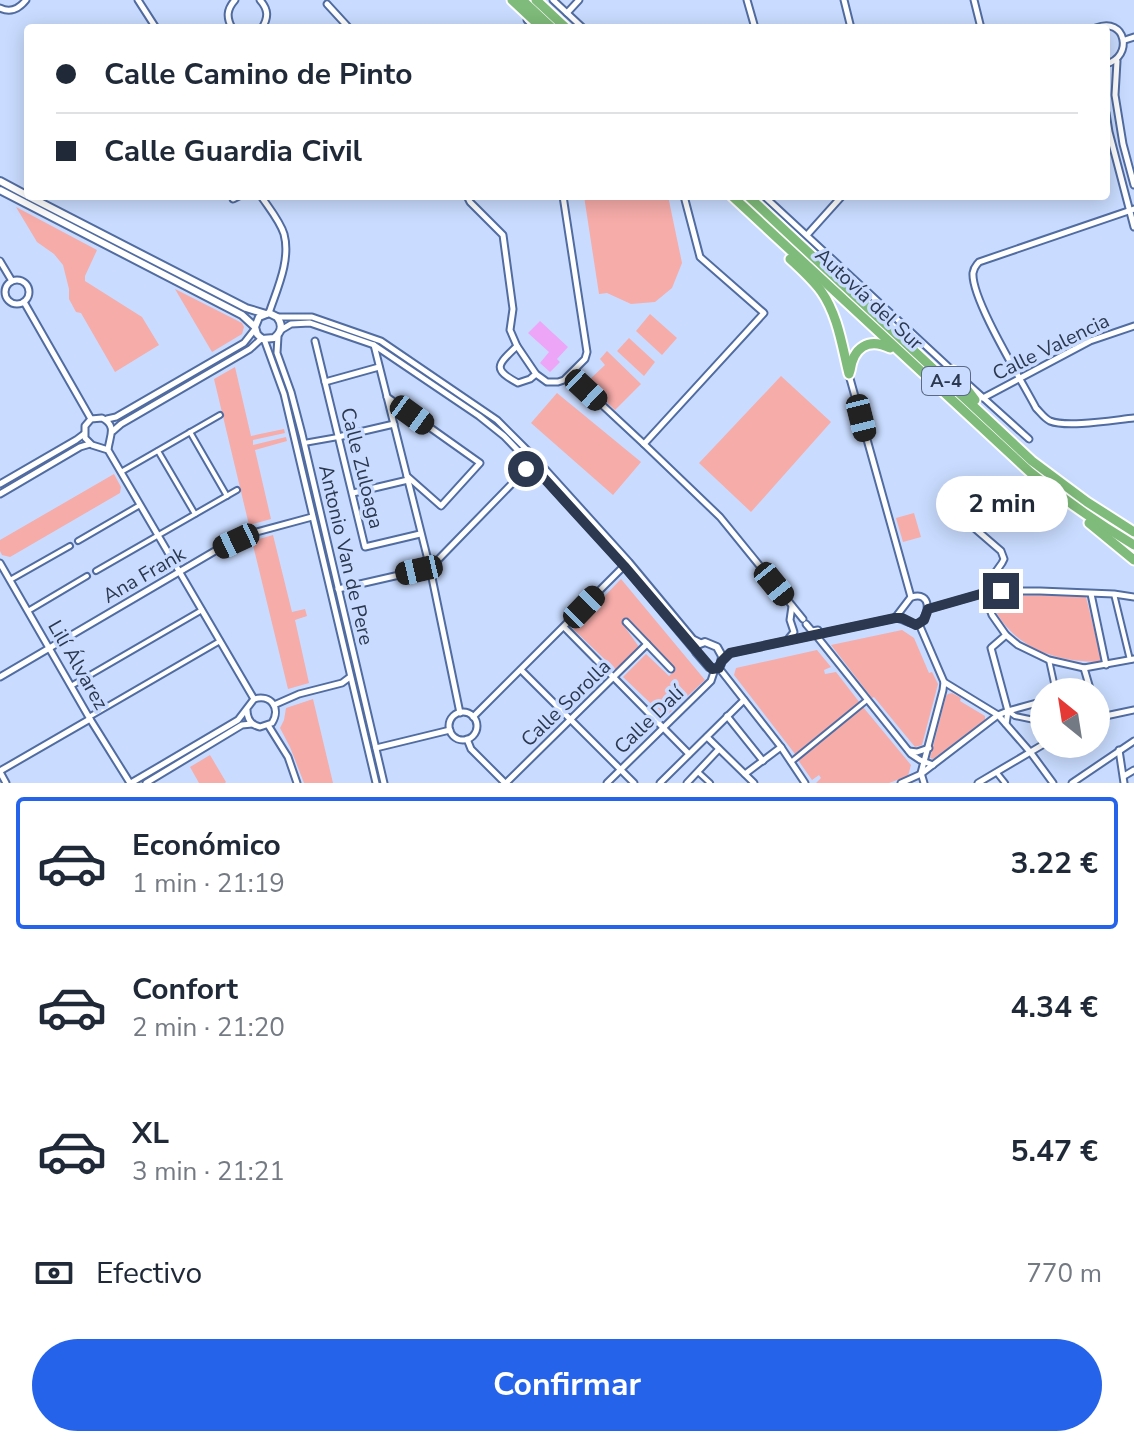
<!DOCTYPE html>
<html lang="es">
<meta charset="utf-8">
<style>
:root{--surface:#fff;--page:#f6f6f7;--text:#1f2937;--muted:#747a83;--line:#e0e1e3;--accent:#2563eb}
body{margin:0;font-family:"Nunito Sans",sans-serif;background:var(--page);color:var(--text);height:100vh;display:flex;flex-direction:column;font-size:30px;white-space:nowrap}
*{box-sizing:border-box;margin:0}
p{font-size:26px;color:var(--muted)}
.icon{flex:none;width:44px;height:44px;fill:none;stroke:currentColor;stroke-width:2;stroke-linecap:round;stroke-linejoin:round}
.map{position:relative;height:783px;overflow:hidden}
.side{display:flex;flex-direction:column;background:var(--surface);flex:1}
.side>*{flex:none}
.guide{position:absolute;left:24px;top:24px;width:1086px;height:176px;border-radius:8px;box-shadow:0 4px 20px #0003;display:grid;align-content:center;height:176px;padding:0 32px;background:var(--surface)}
.needle{width:52px;rotate:330deg}
.tools{position:absolute;left:1030px;top:678px;display:grid;gap:16px}
.tools a{display:grid;place-items:center;width:80px;height:80px;border-radius:50%;background:var(--surface);box-shadow:0 4px 20px #0003;font-size:40px}
.end{position:absolute;width:36px;height:36px;margin:-18px;border:10px solid #2b384f;background:#fff;box-shadow:0 0 0 4px #fff}
.from{border-radius:50%}
.bubble{position:absolute;height:56px;border-radius:28px;background:var(--surface);box-shadow:0 4px 20px #0003;font-size:26px;font-weight:700;line-height:56px;text-align:center}
.car{position:absolute;width:24px;height:48px;margin:-24px -12px;border-radius:10px;box-shadow:0 0 6px 2px #0007;background:linear-gradient(#222 24%,#8ab4d8 0 40%,#222 0 76%,#8ab4d8 0 86%,#222 0)}
.guide b{display:flex;align-items:center;gap:28px;height:76px;font-size:30px}
.guide b+b{border-top:2px solid var(--line)}
.guide i{width:20px;height:20px;background:var(--text)}
ul{padding:14px 0 0;list-style:none}
li{display:flex;align-items:center;gap:24px;height:132px;margin:0 16px 12px;padding:0 16px;border:4px solid transparent;border-radius:8px}
li div{flex:1}
li b{display:block;font-size:30px}
li em{font-style:normal;font-weight:700}
li.current{border-color:var(--accent)}
li>.icon{width:72px;height:72px;stroke-width:1.5}
.pay{display:flex;align-items:center;gap:20px;height:88px;padding:0 32px;font-size:30px}
.pay p{margin-inline-start:auto}
.button{display:flex;gap:16px;margin-top:auto;padding:16px 32px}
.button a{flex:1;height:92px;border-radius:48px;background:var(--accent);color:#fff;font-size:32px;font-weight:700;line-height:92px;text-align:center}
.map>svg:first-child{display:block}
</style>
<div class="map">
<svg width="1134" height="783" viewBox="0 0 1134 783">
<rect width="100%" height="100%" fill="#c9dcff"/>
<!-- green -->
<g fill="#f6aca9">
<polygon points="584,196 668,196 682,263 672,288 655,302 631,304 607,293 599,294"/>
<polygon points="16,207 97,250 85,276 85,281 142,317 159,345 115,372 81,313 76,312 69,299 69,289 63,265 54,254 37,242"/>
<polygon points="175,289 242,323 244,327 242,334 212,352"/>
<polygon points="650,314 677,338 662,355 636,331"/>
<polygon points="629,338 655,362 644,376 617,351"/>
<polygon points="607,351 641,384 615,410 586,383 605,365 600,359"/>
<polygon points="235,367 251,436 284,429 285,433 253,440 253,445 286,437 287,441 255,450 271,519 249,525 214,379"/>
<polygon points="781,376 831,422 751,512 699,463"/>
<polygon points="557,393 641,462 613,495 531,423"/>
<polygon points="114,474 121,487 120,493 10,557 2,555 0,551 0,540"/>
<polygon points="914,513 921,537 903,542 896,518"/>
<polygon points="273,535 292,612 305,609 307,616 295,620 309,683 288,689 252,541"/>
<polygon points="621,579 705,680 665,717 623,677 646,654 669,676 676,669 628,618 622,623 639,647 616,670 573,629"/>
<path d="M1047,595L1086,597L1101,657L1100,662C1051,662 1009,646 989,598L992,596Z"/>
<polygon points="902,630 914,638 929,673 932,672 938,684 922,745 915,747 874,697 872,698 831,645"/>
<polygon points="817,650 831,667 824,670 825,674 836,672 860,703 795,754 734,675 736,668"/>
<polygon points="952,693 961,698 960,701 985,716 985,720 933,759 930,758 946,696 948,694"/>
<polygon points="313,699 333,783 304,783 290,747 280,728 284,720 286,708"/>
<polygon points="863,707 911,765 908,776 889,783 816,783 821,778 819,775 812,780 798,760"/>
<polygon points="210,755 226,782 225,783 199,783 190,767"/>
</g>
<!-- water -->
<polygon fill="#eda5f7" points="540,321 568,347 557,359 560,362 550,372 540,363 549,352 528,333"/>
<g fill="none" stroke-linecap="round" stroke-linejoin="round">
<!-- pedestrian casing -->
<g stroke="#516ca0" stroke-width="8">
<g id="pedestrian">
<polyline points="190,432 227,496"/>
<polyline points="304,443 338,437"/>
<polyline points="158,451 195,514"/>
<polyline points="121,472 220,415"/>
<polyline points="78,541 140,505"/>
<polyline points="96,571 237,490"/>
<polyline points="10,580 70,546"/>
<polyline points="1114,594 1130,660"/>
<polyline points="28,611 87,576"/>
<polyline points="1049,660 1056,692"/>
<polyline points="71,686 202,610"/>
<polyline points="1008,711 1015,716 1044,722"/>
<polyline points="89,717 220,641"/>
<polyline points="791,762 867,700"/>
<polyline points="698,772 710,783"/>
<polyline points="997,773 1005,783"/>
</g>
</g>
<!-- minor casing -->
<g stroke="#516ca0" stroke-width="9">
<g id="minor">
<polyline points="138,0 156,28"/>
<path d="M260,0C268,9 269,17 262,28"/>
<polyline points="553,0 583,28"/>
<polyline points="747,0 755,28"/>
<polyline points="844,0 851,28"/>
<polyline points="974,0 981,28"/>
<polyline points="327,4 349,28"/>
<path d="M0,8C10,13 19,9 26,0"/>
<polyline points="567,13 579,0"/>
<polyline points="527,20 535,28"/>
<path d="M232,28C226,17 227,9 235,0"/>
<path d="M1096,28C1126,16 1134,57 1106,64"/>
<polyline points="1125,40 1134,37"/>
<polyline points="1117,61 1115,95 1123,144 1134,185"/>
<polyline points="1106,113 1109,132 1134,227"/>
<path d="M261,196C269,208 280,221 284,234C291,260 277,289 269,313"/>
<polyline points="467,196 470,202 503,235 513,309 510,330 517,346 536,374 547,382 558,382 564,380 585,359 587,352 563,196"/>
<polyline points="764,196 954,372"/>
<polyline points="233,199 239,196"/>
<path d="M1134,209L979,262C975,267 974,267 973,273C971,299 1022,381 1036,408C1041,413 1044,418 1050,421C1067,428 1114,420 1134,418"/>
<polyline points="807,235 842,196"/>
<polyline points="0,261 12,281"/>
<circle cx="17" cy="292" r="12"/>
<polyline points="24,302 91,419"/>
<polyline points="277,317 312,317 381,341 497,420 535,458 629,562 693,639 701,643"/>
<polyline points="281,330 291,324 310,323 374,345 479,416 504,436 531,464 624,566 696,652"/>
<polyline points="278,336 277,353 291,392 302,434 384,783"/>
<polyline points="264,339 284,394 376,783"/>
<polyline points="315,341 365,547 420,534"/>
<polyline points="374,345 430,568 460,713"/>
<path d="M517,346C497,365 492,369 518,383L530,379L536,374"/>
<polyline points="570,375 644,444 720,517 803,619"/>
<polyline points="849,375 911,597"/>
<polyline points="325,382 379,367"/>
<polyline points="968,384 1029,439"/>
<polyline points="387,397 480,463 441,506 407,476"/>
<polyline points="983,398 1090,341 1134,326"/>
<polyline points="107,419 116,417 244,343 255,329"/>
<polyline points="113,431 121,424 250,349 262,338"/>
<polyline points="338,437 394,424"/>
<polyline points="644,444 764,313 700,257 684,196"/>
<path d="M108,450C109,437 118,426 102,418L91,419L85,426V438L92,445L108,450L254,699"/>
<polyline points="0,484 76,440 84,434"/>
<polyline points="353,493 408,480"/>
<polyline points="0,494 80,447 90,444"/>
<polyline points="943,501 1001,551 1004,559 1002,563 987,584 984,593 992,615 1006,635 1018,645 1049,660 1084,668 1134,659"/>
<polyline points="0,563 90,719 130,783"/>
<polyline points="338,589 430,568 531,464"/>
<polyline points="1091,594 1106,665"/>
<path d="M912,597C931,591 931,614 919,624"/>
<polyline points="928,609 984,593 1001,591 1040,591 1114,594 1134,597"/>
<polyline points="895,618 911,597"/>
<polyline points="626,622 671,669"/>
<polyline points="806,624 812,631 818,630"/>
<polyline points="919,624 944,682 943,690 921,773 924,783"/>
<polyline points="564,627 689,754"/>
<polyline points="815,634 911,754 920,760 933,765"/>
<polyline points="1006,635 991,648 1008,711 1006,724"/>
<polyline points="789,638 794,632 790,620 792,606"/>
<path d="M730,653L895,618C903,618 911,626 919,624"/>
<polyline points="719,668 781,747 805,783"/>
<polyline points="1084,668 1091,692"/>
<polyline points="521,670 634,783"/>
<polyline points="0,677 220,548 253,533 312,517"/>
<polyline points="944,682 998,715 1031,753 1053,783"/>
<polyline points="1078,692 1090,689"/>
<polyline points="274,705 299,694 342,683 350,677"/>
<circle cx="463" cy="726" r="14"/>
<polyline points="727,716 763,761"/>
<polyline points="473,717 624,566"/>
<polyline points="1096,718 1134,710"/>
<polyline points="268,725 288,757 297,783"/>
<polyline points="707,737 754,783"/>
<polyline points="467,739 471,749 505,783"/>
<polyline points="376,748 450,730"/>
<polyline points="1119,750 1124,783"/>
<polyline points="909,751 917,752 929,748"/>
<polyline points="0,771 90,719"/>
<polyline points="0,772 6,783"/>
<polyline points="745,774 781,747"/>
<polyline points="1124,776 1134,770"/>
<path d="M131,783L238,720L254,699C271,694 281,708 272,723L260,727C251,725 247,719 247,710"/>
<polyline points="146,783 242,725 252,724"/>
<polyline points="506,783 647,644"/>
<polyline points="607,783 711,681 715,669"/>
<polyline points="660,783 744,700"/>
<polyline points="687,783 719,749"/>
<polyline points="901,783 921,774 998,715 1008,711 1044,701"/>
<polyline points="978,783 1044,744"/>
<polyline points="1072,783 1134,741"/>
</g>
</g>
<!-- tertiary casing -->
<g stroke="#516ca0" stroke-width="10">
<g id="tertiary">
<polyline points="0,181 28,196"/>
<path d="M0,190L242,315L255,327L257,334L262,339L274,338C282,332 283,325 277,317L269,313L259,317L255,327"/>
<polyline points="28,196 246,308 266,314"/>
<polygon points="705,642 717,647 722,656 721,664 715,669 709,667 696,652 697,645"/>
</g>
</g>
<!-- motorway casing -->
<g stroke="#fff" stroke-width="13">
<g id="motorway">
<polyline points="512,0 542,28"/>
<polyline points="522,0 552,28"/>
<polyline points="536,0 566,28"/>
<path d="M732,196L1030,472C1063,499 1097,523 1134,545"/>
<polyline points="748,196 1032,461 1087,502 1134,532"/>
<path d="M790,259C801,269 812,279 821,291C838,315 842,346 849,374"/>
<path d="M850,371C853,348 868,337 890,348"/>
<polyline points="953,371 975,400"/>
<polyline points="1089,523 1134,560"/>
</g>
</g>
<!-- pedestrian -->
<use href="#pedestrian" stroke="#fff" stroke-width="4"/>
<!-- minor -->
<use href="#minor" stroke="#fff" stroke-width="5"/>
<!-- tertiary -->
<use href="#tertiary" stroke="#fff" stroke-width="6"/>
<!-- motorway -->
<use href="#motorway" stroke="#7fbb7a" stroke-width="9"/>
</g>
<g fill="none" stroke-linecap="round" stroke-linejoin="round">
<!-- route -->
<polyline stroke="#2b384f" stroke-width="10" points="526,469 531,464 624,566 712,669 719,668 721,662 730,653 895,618 902,618 916,625 924,620 928,609 984,593 1001,591"/>
</g>
<g text-anchor="middle" dominant-baseline="central" stroke-width="7" stroke-linejoin="round" paint-order="stroke">
<!-- shield labels -->
<rect fill="#c9dcff" stroke="#5a6984" stroke-width="2" x="922" y="367" width="48" height="28" rx="6"/>
<g font-size="18" font-weight="bold" fill="#2b384f">
<text x="946" y="381">A-4</text>
</g>
<!-- street labels -->
<g font-size="20" fill="#2b384f" stroke="#c9dcff">
<text transform="translate(869 299) rotate(43)">Autovía del Sur</text>
<text transform="translate(1051 347) rotate(-26)">Calle Valencia</text>
<text transform="translate(362 468) rotate(76)">Calle Zuloaga</text>
<text transform="translate(346 555) rotate(77)">Antonio Van de Pere</text>
<text transform="translate(144 575) rotate(-30)">Ana Frank</text>
<text transform="translate(78 665) rotate(60)">Lilí Álvarez</text>
<text transform="translate(566 703) rotate(-44)">Calle Sorolla</text>
<text transform="translate(649 720) rotate(-44)">Calle Dalí</text>
</g>
</g>
</svg>
<div class="tools">
<a><svg class="needle" viewBox="-14 -14 28 28"><path d="M0-13l5 13h-10z" fill="#e53935"/><path d="M0 13l5-13h-10z" fill="#747a83"/></svg></a>
</div>
<i class="end from" style="left:526px;top:469px"></i>
<i class="end" style="left:1001px;top:591px"></i>
<div class="bubble" style="left:936px;top:476px;width:132px">2 min</div>
<i class="car" style="left:586px;top:390px;rotate:133deg"></i>
<i class="car" style="left:412px;top:415px;rotate:126deg"></i>
<i class="car" style="left:861px;top:418px;rotate:166deg"></i>
<i class="car" style="left:236px;top:541px;rotate:245deg"></i>
<i class="car" style="left:419px;top:570px;rotate:257deg"></i>
<i class="car" style="left:774px;top:584px;rotate:141deg"></i>
<i class="car" style="left:584px;top:607px;rotate:44deg"></i>
<div class="guide">
<b><i class="from"></i>Calle Camino de Pinto</b>
<b><i></i>Calle Guardia Civil</b>
</div>
</div>
<section class="side">
<ul>
<li class="current"><svg class="icon" aria-label="car" viewBox="0 0 24 24"><path d="M5 17H2v-5l4-1 3-4h7l3 4 3 1v5h-3M9 17h6M6 11h13"/><circle cx="7" cy="17" r="2"/><circle cx="17" cy="17" r="2"/></svg><div><b>Económico</b><p>1 min · 21:19</p></div><em>3.22 €</em></li>
<li><svg class="icon" aria-label="car" viewBox="0 0 24 24"><path d="M5 17H2v-5l4-1 3-4h7l3 4 3 1v5h-3M9 17h6M6 11h13"/><circle cx="7" cy="17" r="2"/><circle cx="17" cy="17" r="2"/></svg><div><b>Confort</b><p>2 min · 21:20</p></div><em>4.34 €</em></li>
<li><svg class="icon" aria-label="car" viewBox="0 0 24 24"><path d="M5 17H2v-5l4-1 3-4h7l3 4 3 1v5h-3M9 17h6M6 11h13"/><circle cx="7" cy="17" r="2"/><circle cx="17" cy="17" r="2"/></svg><div><b>XL</b><p>3 min · 21:21</p></div><em>5.47 €</em></li>
</ul>
<div class="pay"><svg class="icon" aria-label="cash" viewBox="0 0 24 24"><path d="M3 7h18v10H3z"/><circle cx="12" cy="12" r="2"/></svg>Efectivo<p>770 m</p></div>
<div class="button"><a>Confirmar</a></div>
</section>
